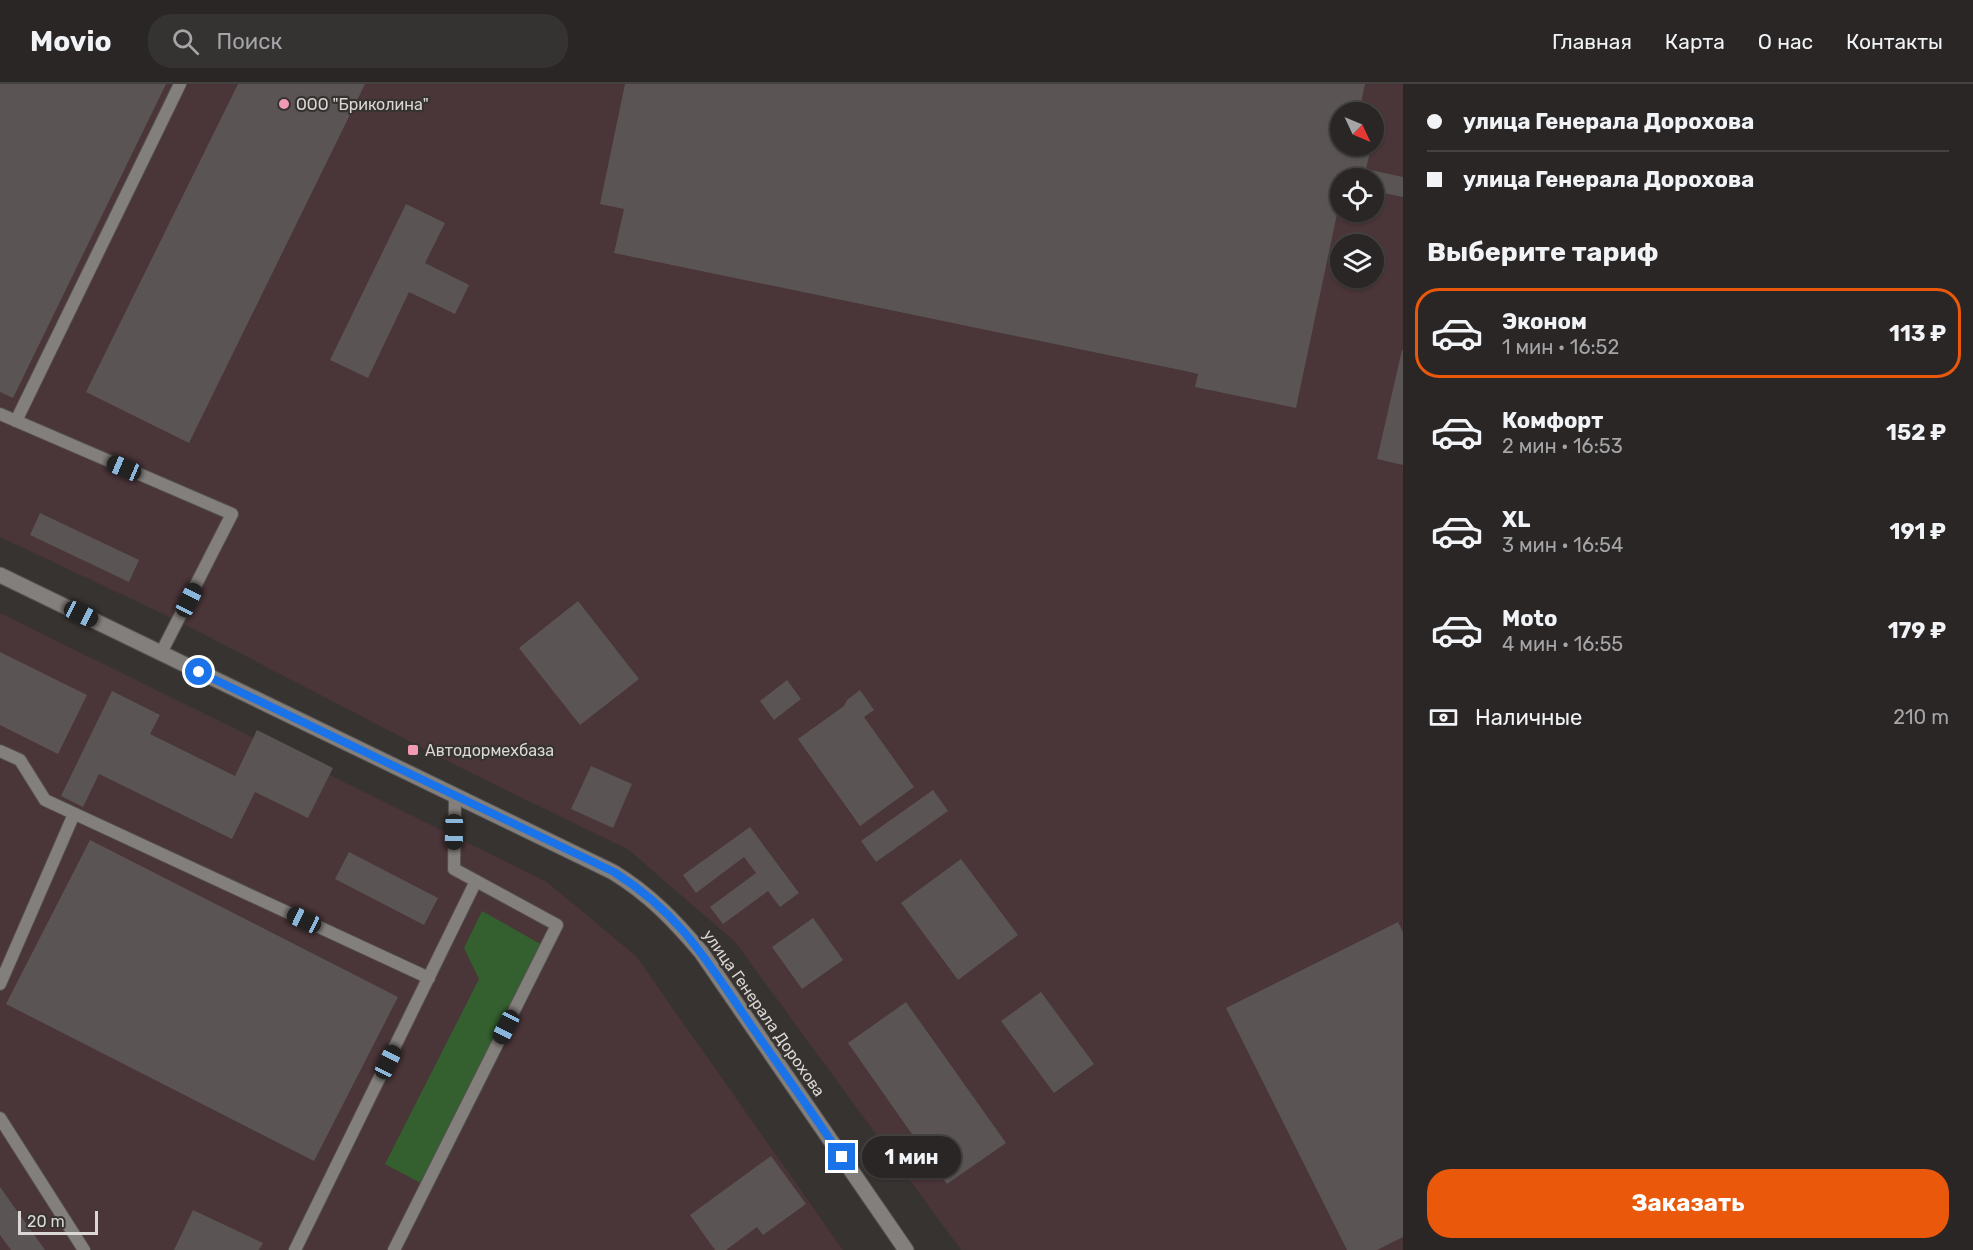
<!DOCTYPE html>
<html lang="ru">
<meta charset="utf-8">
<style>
:root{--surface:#292625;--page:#353232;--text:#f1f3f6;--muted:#a5a5a7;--line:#454342;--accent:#ea580c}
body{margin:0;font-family:Rubik,sans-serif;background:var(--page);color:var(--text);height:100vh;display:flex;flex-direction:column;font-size:22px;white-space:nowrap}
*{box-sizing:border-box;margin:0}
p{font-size:20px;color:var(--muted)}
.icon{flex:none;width:33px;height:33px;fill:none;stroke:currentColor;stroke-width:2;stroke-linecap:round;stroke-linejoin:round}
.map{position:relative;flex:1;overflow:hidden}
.details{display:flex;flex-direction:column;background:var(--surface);width:570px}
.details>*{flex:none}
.hud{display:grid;align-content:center;height:132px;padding:0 24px;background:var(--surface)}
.needle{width:39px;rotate:134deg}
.tools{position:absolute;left:1330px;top:18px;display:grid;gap:12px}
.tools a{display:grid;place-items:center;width:54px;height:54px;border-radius:50%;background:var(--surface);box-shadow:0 2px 4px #0004,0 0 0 2px var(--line);font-size:30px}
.scale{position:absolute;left:18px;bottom:15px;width:80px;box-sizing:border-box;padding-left:6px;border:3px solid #dad7d6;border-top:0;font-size:16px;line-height:21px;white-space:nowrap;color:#dad7d6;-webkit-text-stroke:4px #373331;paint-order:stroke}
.end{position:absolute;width:27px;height:27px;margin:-14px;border:8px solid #1a73e8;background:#fff;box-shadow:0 0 0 3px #fff}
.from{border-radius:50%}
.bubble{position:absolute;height:42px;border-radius:21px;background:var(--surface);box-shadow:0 2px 4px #0004,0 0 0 2px var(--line);font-size:20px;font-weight:700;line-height:42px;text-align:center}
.car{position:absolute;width:18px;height:36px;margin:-18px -9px;border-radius:8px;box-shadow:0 0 4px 2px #0007;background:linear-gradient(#222 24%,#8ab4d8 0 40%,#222 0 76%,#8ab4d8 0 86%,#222 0)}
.hud b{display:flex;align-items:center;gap:21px;height:57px;font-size:22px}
.hud b+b{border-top:2px solid var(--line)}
.hud i{width:15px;height:15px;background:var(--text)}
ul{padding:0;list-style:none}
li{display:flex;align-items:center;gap:18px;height:90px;margin:0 12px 9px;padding:0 12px;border:3px solid transparent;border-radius:24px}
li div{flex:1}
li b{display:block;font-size:22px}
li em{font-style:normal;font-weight:700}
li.active{border-color:var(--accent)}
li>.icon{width:54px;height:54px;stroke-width:1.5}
h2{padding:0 24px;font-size:27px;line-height:72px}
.pay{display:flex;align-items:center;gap:15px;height:66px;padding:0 24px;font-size:22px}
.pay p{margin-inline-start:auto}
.primary-button{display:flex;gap:12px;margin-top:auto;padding:12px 24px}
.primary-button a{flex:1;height:69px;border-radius:24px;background:var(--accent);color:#fff;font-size:24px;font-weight:700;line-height:69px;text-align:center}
header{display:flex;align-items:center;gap:36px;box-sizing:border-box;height:84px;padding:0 30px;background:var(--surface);border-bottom:2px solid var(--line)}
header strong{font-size:28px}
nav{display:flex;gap:33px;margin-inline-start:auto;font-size:21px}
.search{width:420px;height:54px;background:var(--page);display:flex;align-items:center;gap:15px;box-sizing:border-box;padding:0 21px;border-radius:24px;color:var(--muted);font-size:22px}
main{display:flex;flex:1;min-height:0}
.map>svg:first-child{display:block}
</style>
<header>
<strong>Movio</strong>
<div class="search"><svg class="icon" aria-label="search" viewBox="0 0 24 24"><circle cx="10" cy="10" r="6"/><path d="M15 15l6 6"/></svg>Поиск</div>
<nav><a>Главная</a><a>Карта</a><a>О нас</a><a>Контакты</a></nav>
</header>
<main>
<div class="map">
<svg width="1403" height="1166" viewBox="0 0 1403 1166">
<rect width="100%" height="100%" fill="#373331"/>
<!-- industrial -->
<g fill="#4a3539" fill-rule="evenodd">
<path d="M0,0H1403V1166H961L735,858L629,766L461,684L178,537L0,453ZM1341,28H1374V62H1341ZM1341,94H1374V128H1341ZM1341,160H1374V194H1341Z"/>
<polygon points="0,529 547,798 636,872 843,1166 0,1166"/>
</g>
<!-- green -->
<polygon fill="#34602f" points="482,827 546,863 426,1102 385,1080 479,895 464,864"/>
<!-- building -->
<g fill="#5a5554">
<polygon points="0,0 166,0 13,314 0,308"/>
<polygon points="238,0 365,0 189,359 86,308"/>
<polygon points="625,0 1365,0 1359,28 1341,28 1341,62 1352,62 1351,64 1370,68 1366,85 1403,93 1403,113 1374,107 1374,94 1341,94 1341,111 1296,324 1195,303 1198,290 1190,288 614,169 624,125 600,120"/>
<polygon points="406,120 445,139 425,179 469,201 455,230 409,208 368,294 330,276"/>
<polygon points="1402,266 1403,266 1403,381 1377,375"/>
<polygon points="40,429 139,476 129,498 30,451"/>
<polygon points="578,517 639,595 580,641 519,564"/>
<polygon points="0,568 87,611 58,670 0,641"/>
<polygon points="787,596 801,615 774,636 760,617"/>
<polygon points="860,606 874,626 864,633 914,703 860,742 798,655 844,622 847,616"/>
<polygon points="112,607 160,631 150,650 235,692 257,646 333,684 308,734 255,708 232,755 99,690 83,723 61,712"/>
<polygon points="591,682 632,700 613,744 571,725"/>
<polygon points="933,706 948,727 876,778 861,757"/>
<polygon points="750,743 799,809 780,823 768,807 723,840 710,823 756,789 744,773 696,809 683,791"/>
<polygon points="90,756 398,913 314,1077 6,920"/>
<polygon points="349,768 438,814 424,841 335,795"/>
<polygon points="961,775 1018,851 958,896 901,819"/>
<polygon points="813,834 843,876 802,905 772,863"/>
<polygon points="1398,838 1403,848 1403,1153 1377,1166 1347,1166 1226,924"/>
<polygon points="1041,908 1094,980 1054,1009 1001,937"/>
<polygon points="906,918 1006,1059 947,1100 848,959"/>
<polygon points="771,1072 806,1120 763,1151 757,1143 726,1166 715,1166 690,1131"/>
<polygon points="0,1103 45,1166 11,1166 0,1151"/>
<polygon points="193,1126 263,1159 259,1166 174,1166"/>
</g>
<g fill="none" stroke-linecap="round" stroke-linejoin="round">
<!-- lane casing -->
<g stroke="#53504e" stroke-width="14">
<g id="lane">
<polyline points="0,330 232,430 161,569"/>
<polyline points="16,337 180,0"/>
<polyline points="0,667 20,676 45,716 429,894"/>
<polyline points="0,900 74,730"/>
<polyline points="0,1034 84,1166"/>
<polyline points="295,1166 476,797"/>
<polyline points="394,1166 557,841 454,785 455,713"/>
</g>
</g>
<!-- secondary casing -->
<g stroke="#53504e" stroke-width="17">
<path id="secondary" d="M0,491L613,788C649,810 674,836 701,868L906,1166"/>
</g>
<!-- lane -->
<use href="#lane" stroke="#837f7c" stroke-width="12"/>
<!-- secondary -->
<use href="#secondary" stroke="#837f7c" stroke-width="15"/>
</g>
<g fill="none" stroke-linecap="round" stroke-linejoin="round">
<!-- route -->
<path stroke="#1a73e8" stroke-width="8" d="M199,588L614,788C679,829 706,875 748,937C779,982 811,1027 842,1073"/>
</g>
<!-- markers -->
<g fill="#f09ab6" stroke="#373331" stroke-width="2">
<circle cx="284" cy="20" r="6"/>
<rect x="407" y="660" width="12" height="12" rx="3"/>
</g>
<g text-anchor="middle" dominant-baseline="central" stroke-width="4.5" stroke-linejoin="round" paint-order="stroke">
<!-- poi labels -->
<g font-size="16" fill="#dad7d6" stroke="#373331" text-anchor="start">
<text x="296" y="20">ООО "Бриколина"</text>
<text x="425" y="666">Автодормехбаза</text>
</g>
<!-- street labels -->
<g font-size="16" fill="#dad7d6" stroke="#373331">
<text transform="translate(764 929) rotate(55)">улица Генерала Дорохова</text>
</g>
</g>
</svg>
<div class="tools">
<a><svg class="needle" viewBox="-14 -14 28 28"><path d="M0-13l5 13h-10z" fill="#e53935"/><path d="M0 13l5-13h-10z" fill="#a5a5a7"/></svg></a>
<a><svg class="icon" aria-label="locate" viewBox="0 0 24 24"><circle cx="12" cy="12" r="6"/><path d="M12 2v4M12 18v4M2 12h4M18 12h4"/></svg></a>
<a><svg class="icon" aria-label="layers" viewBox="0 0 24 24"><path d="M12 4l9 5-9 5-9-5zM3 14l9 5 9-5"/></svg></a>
</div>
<div class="scale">20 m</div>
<i class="end from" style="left:199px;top:588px"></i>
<i class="end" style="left:842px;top:1073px"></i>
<div class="bubble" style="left:862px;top:1052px;width:99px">1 мин</div>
<i class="car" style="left:124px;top:384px;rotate:293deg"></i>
<i class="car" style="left:189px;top:516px;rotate:26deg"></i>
<i class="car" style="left:81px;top:530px;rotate:116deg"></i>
<i class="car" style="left:454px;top:748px;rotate:181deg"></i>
<i class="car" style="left:304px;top:836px;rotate:295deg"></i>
<i class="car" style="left:506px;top:943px;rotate:207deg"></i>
<i class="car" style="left:388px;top:978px;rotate:26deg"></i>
</div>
<section class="details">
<div class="hud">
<b><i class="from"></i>улица Генерала Дорохова</b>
<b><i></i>улица Генерала Дорохова</b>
</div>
<h2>Выберите тариф</h2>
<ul>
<li class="active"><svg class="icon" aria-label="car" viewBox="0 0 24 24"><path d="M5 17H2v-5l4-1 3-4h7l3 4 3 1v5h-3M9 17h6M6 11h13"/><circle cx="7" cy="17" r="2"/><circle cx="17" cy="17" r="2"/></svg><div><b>Эконом</b><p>1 мин · 16:52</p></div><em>113 ₽</em></li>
<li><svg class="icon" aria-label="car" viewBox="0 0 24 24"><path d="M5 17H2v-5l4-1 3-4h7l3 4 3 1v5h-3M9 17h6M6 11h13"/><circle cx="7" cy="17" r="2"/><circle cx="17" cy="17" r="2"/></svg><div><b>Комфорт</b><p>2 мин · 16:53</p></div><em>152 ₽</em></li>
<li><svg class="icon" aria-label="car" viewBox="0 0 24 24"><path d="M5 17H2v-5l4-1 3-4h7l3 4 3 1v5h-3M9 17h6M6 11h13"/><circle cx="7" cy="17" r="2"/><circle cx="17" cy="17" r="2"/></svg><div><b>XL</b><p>3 мин · 16:54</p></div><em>191 ₽</em></li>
<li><svg class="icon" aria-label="car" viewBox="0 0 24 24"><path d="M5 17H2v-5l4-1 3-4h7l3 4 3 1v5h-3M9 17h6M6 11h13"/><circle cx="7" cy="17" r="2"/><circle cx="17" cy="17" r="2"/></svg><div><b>Moto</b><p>4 мин · 16:55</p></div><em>179 ₽</em></li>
</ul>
<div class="pay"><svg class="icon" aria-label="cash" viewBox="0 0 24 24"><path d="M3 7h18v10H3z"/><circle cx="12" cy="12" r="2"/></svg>Наличные<p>210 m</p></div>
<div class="primary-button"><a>Заказать</a></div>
</section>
</main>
